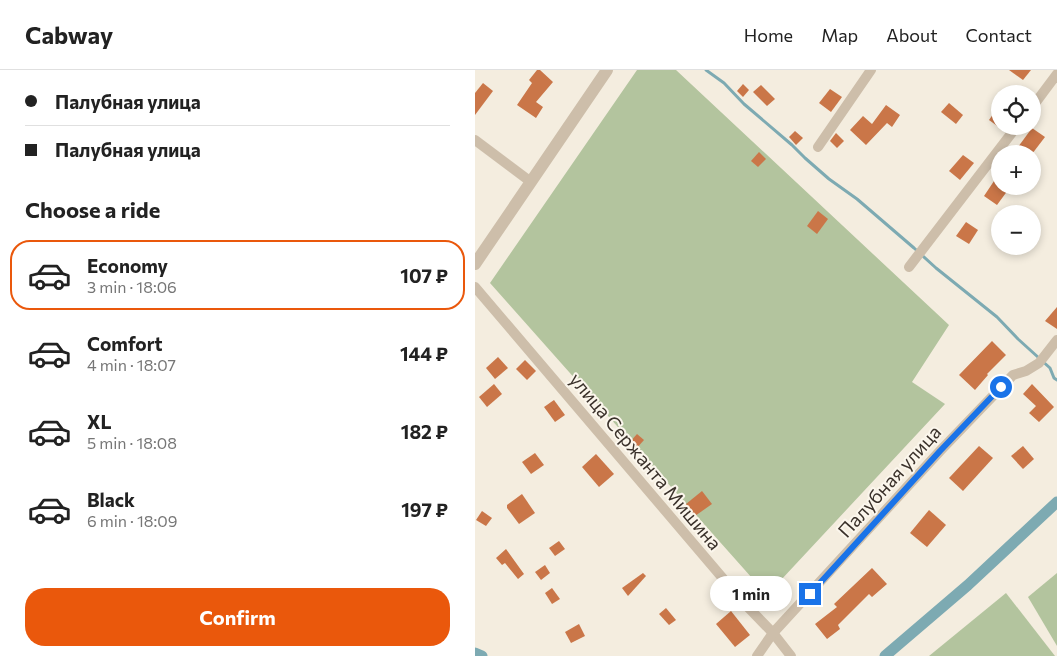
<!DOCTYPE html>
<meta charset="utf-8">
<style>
:root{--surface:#fff;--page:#f6f6f6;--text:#222;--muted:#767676;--line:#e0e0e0;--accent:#ea580c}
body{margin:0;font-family:Commissioner,sans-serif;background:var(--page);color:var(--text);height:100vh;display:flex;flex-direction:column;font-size:19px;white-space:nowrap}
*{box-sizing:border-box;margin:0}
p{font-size:16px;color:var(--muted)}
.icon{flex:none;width:28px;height:28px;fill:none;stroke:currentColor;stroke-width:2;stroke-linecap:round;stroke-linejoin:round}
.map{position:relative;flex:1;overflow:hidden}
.details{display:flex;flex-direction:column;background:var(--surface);width:475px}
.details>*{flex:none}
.guide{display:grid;align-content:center;height:110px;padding:0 25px;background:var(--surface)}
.buttons{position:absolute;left:516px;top:15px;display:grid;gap:10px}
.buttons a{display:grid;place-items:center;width:50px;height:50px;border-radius:50%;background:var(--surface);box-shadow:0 2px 8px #0003;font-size:25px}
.end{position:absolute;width:22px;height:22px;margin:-11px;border:6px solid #1a73e8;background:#fff;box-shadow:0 0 0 2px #fff}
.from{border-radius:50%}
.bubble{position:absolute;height:35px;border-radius:18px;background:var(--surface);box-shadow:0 2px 8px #0003;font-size:16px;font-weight:700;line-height:35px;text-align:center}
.guide b{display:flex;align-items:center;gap:18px;height:48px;font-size:19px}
.guide b+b{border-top:1px solid var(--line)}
.guide i{width:12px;height:12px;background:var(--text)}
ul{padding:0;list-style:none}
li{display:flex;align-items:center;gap:15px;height:70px;margin:0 10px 8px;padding:0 15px;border:2px solid transparent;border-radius:20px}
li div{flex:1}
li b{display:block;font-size:19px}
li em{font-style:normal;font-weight:700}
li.active{border-color:var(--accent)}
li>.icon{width:45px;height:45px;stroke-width:1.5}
h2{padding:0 25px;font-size:22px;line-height:60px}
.primary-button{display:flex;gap:10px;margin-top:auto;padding:10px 25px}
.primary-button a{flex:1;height:58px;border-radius:20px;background:var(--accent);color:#fff;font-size:20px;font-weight:700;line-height:58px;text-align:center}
header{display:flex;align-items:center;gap:30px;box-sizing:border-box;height:70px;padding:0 25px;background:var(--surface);border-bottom:1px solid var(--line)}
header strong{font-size:24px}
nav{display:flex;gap:28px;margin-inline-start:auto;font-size:18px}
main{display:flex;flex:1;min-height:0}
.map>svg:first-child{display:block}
</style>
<header>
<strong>Cabway</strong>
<nav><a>Home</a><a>Map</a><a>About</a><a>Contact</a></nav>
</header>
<main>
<section class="details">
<div class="guide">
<b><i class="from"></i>Палубная улица</b>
<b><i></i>Палубная улица</b>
</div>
<h2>Choose a ride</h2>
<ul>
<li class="active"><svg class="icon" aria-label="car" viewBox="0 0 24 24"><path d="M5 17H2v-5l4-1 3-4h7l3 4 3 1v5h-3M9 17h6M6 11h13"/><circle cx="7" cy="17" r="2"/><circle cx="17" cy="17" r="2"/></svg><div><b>Economy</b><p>3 min · 18:06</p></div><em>107 ₽</em></li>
<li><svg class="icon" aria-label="car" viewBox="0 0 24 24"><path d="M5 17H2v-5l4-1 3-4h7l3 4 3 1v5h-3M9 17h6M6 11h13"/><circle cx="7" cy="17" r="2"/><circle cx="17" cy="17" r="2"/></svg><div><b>Comfort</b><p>4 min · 18:07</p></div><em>144 ₽</em></li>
<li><svg class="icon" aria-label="car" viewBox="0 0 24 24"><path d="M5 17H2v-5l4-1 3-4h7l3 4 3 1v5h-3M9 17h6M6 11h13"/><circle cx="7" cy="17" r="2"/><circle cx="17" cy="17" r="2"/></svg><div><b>XL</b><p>5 min · 18:08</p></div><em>182 ₽</em></li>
<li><svg class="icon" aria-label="car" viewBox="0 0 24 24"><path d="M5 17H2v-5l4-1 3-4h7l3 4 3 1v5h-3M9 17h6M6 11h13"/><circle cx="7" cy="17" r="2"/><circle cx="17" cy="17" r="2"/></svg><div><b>Black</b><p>6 min · 18:09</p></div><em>197 ₽</em></li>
</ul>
<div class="primary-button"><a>Confirm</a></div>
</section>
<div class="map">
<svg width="582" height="586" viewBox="0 0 582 586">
<rect width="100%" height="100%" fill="#f4eddf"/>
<!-- green -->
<g fill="#b3c49e">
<polygon points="162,0 201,0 474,255 437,312 470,334 292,525 15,213"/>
<polygon points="582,503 582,576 553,527"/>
<polygon points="531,523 580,586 454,586"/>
</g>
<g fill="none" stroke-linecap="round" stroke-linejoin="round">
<!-- stream -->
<polyline stroke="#7daab2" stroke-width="3" points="231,0 249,13 269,34 317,75 330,88 354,109 382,129 439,178 461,198 522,247 543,269 575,298 579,308 582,310"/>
<!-- canal -->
<g stroke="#7daab2" stroke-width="11">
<polyline points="0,583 7,586"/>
<polyline points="410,586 493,515 582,432"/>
</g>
</g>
<!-- building -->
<g fill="#ca7648">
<polygon points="62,0 65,0 78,12 61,32 68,37 61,48 42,35 57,13 54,10"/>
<polygon points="534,0 556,0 548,10"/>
<polygon points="8,13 18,21 0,45 0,23"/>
<polygon points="268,14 274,20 268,27 262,21"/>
<polygon points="286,15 300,29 292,36 278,22"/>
<polygon points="355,19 367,27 356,42 344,33"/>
<polygon points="474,33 488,45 481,54 466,42"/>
<polygon points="525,34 525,58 514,50"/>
<polygon points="411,35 425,45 417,57 412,53 391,75 375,60 388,46 397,54"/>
<polygon points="557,58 570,67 557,84 552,84 543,77"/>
<polygon points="320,61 328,68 321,75 314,67"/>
<polygon points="361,63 369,71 362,78 355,71"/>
<polygon points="284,82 291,89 283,97 276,91"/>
<polygon points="488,85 499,93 485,110 474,101"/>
<polygon points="525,102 525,116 536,116 522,135 509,126"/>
<polygon points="343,141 353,149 342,164 332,156"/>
<polygon points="491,152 503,160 494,174 481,166"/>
<polygon points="582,237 582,259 570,251"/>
<polygon points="517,271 531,285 512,304 513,305 500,320 484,305"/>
<polygon points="23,287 33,298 20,309 11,298"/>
<polygon points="50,290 61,301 52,310 41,299"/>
<polygon points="19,314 27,324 12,337 4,327"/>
<polygon points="557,314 579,337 564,352 554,343 561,336 548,324"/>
<polygon points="79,330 90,345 80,352 69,337"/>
<polygon points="162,364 169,370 161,379 154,373"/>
<polygon points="504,376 518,388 488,421 474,408"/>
<polygon points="548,376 559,389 548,399 536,386"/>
<polygon points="60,383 69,395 56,404 47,392"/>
<polygon points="121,384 139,404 124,417 107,397"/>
<polygon points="227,421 237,434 220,446 211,434"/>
<polygon points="47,424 60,443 44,454 32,438 32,435"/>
<polygon points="454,440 471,455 452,477 435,463"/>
<polygon points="7,441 17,448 11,456 1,450"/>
<polygon points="84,471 90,479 80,486 74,478"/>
<polygon points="31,479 49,504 43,509 30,493 27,495 21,488"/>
<polygon points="70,495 75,503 66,510 60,502"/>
<polygon points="397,498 412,514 397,527 394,524 363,555 365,559 352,569 340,554 362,537 359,534"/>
<polygon points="168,503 171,506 153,526 147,518"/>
<polygon points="77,518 85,529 77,534 70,523"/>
<polygon points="191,538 201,550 194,555 184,544"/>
<polygon points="256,541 275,565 260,577 241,554"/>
<polygon points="104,554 110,566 96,573 90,562"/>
</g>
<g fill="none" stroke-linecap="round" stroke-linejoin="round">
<!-- minor -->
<g stroke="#cdbeaa" stroke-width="10">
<polyline points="558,36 582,4"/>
<polyline points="0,70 56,112"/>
<polyline points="343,77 396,0"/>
<polyline points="434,197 542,56"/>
<polyline points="0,217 268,532 298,563 316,586"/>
<polyline points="282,586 298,563 465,381 538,305 551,301 564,293 582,270"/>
</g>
<!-- tertiary -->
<polyline stroke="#cdbeaa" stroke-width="12" points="0,194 132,0"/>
</g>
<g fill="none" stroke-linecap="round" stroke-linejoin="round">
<!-- route -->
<polyline stroke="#1a73e8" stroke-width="6" points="335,524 465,381 526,317"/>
</g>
<g text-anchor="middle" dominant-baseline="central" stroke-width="4" stroke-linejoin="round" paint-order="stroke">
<!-- street labels -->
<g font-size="19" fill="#3a312a" stroke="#fbf6ec">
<text transform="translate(171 391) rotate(50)">улица Сержанта Мишина</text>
<text transform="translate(414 411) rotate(-48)">Палубная улица</text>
</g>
</g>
</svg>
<div class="buttons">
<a><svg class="icon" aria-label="locate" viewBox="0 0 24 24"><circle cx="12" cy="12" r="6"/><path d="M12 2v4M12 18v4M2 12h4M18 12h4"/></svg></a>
<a>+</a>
<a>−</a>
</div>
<i class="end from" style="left:526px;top:317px"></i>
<i class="end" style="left:335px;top:524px"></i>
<div class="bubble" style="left:235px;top:506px;width:82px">1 min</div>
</div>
</main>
